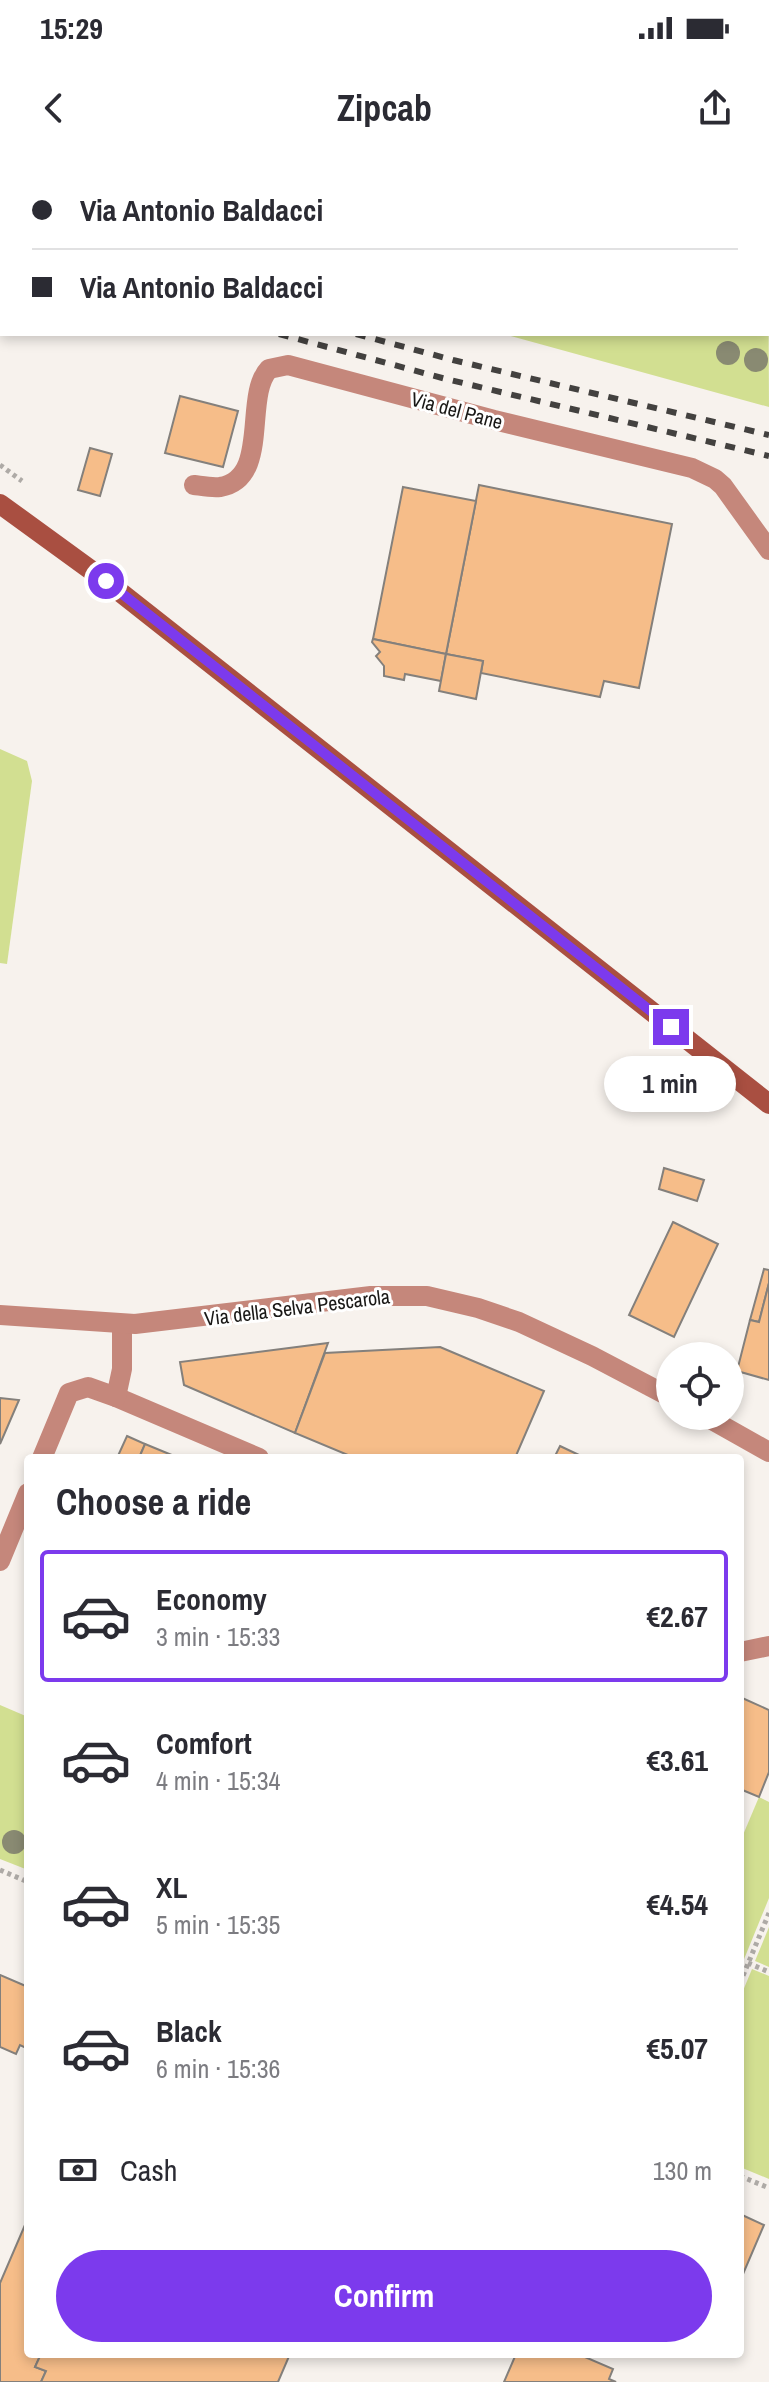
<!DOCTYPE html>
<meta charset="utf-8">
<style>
:root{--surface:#fff;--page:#f7f7f7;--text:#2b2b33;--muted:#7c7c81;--line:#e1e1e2;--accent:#7c3aed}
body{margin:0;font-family:"Archivo Narrow",sans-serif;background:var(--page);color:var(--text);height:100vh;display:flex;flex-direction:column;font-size:30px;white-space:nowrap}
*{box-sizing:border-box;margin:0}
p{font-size:26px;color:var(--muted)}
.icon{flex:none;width:44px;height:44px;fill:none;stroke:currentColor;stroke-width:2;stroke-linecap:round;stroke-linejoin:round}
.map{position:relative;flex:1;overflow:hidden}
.drawer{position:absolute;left:24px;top:1294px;width:720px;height:904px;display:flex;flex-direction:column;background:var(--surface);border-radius:8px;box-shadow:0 4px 12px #0003}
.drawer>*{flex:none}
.hud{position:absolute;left:0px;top:0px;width:770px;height:176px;box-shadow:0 4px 12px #0003;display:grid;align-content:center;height:176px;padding:0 32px;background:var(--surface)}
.controls{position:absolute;left:656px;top:1182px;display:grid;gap:16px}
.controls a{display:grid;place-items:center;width:88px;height:88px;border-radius:50%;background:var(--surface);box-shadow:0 4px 12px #0003;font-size:40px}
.end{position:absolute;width:36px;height:36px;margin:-18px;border:10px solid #7c3aed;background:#fff;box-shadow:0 0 0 4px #fff}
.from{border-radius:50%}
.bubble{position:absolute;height:56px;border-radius:28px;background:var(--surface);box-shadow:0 4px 12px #0003;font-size:26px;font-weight:700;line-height:56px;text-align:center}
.hud b{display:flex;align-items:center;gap:28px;height:76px;font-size:30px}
.hud b+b{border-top:2px solid var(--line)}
.hud i{width:20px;height:20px;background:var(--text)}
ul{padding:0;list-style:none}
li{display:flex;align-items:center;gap:24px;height:132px;margin:0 16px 12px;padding:0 16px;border:4px solid transparent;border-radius:8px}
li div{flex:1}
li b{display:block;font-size:30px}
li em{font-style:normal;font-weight:700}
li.on{border-color:var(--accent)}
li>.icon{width:72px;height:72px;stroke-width:1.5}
h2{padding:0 32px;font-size:36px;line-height:96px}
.pay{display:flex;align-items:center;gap:20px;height:88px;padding:0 32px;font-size:30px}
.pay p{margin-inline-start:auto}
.cta{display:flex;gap:16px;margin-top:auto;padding:16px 32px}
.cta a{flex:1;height:92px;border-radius:48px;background:var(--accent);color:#fff;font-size:32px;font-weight:700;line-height:92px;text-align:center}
.status{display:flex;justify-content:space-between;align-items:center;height:56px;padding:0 40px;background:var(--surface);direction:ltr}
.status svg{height:22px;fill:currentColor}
header{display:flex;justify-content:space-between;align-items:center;height:104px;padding:0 32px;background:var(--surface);font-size:36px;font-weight:700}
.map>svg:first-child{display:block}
</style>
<div class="status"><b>15:29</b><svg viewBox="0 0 49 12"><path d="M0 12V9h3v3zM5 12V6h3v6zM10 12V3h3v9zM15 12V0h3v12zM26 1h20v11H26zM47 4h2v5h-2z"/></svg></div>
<header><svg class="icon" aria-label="back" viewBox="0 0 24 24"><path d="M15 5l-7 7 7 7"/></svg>Zipcab<svg class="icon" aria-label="share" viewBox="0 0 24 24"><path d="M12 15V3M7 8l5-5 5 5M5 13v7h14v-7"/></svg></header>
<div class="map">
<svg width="769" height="2222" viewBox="0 0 769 2222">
<rect width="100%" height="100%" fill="#f7f2ed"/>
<!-- green -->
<g fill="#d2df91">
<polygon points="0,0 732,0 734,2 2,2 2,27"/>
<polygon points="768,49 769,247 503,174 768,174"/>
<polygon points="0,589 27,601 32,621 7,804 0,803"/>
<polygon points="0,1545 28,1557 28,1710 0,1699"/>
<polygon points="759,1637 769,1642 769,1738 740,1809 740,1682"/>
<polygon points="769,1767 769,1807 755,1801"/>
<polygon points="752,1809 769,1816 769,2019 740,2007 740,1838"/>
</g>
<!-- building -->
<g fill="#f6bd89" stroke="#84807c" stroke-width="2">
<polygon points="180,236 238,251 223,307 165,293"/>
<polygon points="90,288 112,294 100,336 78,330"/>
<polygon points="479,325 672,364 639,528 604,521 600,537 481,513 483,501 446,494"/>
<polygon points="403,327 476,341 446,494 373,479"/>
<polygon points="373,479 446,494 441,521 405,514 404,520 384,516 384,506 376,496 380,492 372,482"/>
<polygon points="446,494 483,501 476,539 439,531"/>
<polygon points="664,1008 704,1020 697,1041 659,1029"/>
<polygon points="673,1062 718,1084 674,1177 629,1155"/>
<polygon points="764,1109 769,1110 769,1123 759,1162 750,1160"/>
<polygon points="769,1123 769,1220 737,1211 750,1160 759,1162"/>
<polygon points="328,1183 295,1273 184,1225 180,1202"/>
<polygon points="440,1187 544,1231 515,1298 355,1298 295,1273 325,1193"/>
<polygon points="0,1238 19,1240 0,1284"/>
<polygon points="127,1276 145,1284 139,1298 117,1298"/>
<polygon points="145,1284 179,1298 139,1298"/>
<polygon points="560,1286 579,1295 577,1298 554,1298"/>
<polygon points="740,1537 769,1550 769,1612 759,1637 740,1629"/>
<polygon points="0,1815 28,1827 28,1889 20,1885 16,1894 0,1887"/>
<polygon points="740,2054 764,2065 740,2121"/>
<polygon points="28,2058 28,2194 41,2194 35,2207 46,2211 41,2222 0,2222 0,2123"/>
<polygon points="41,2194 290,2194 278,2222 41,2222 46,2211 35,2207"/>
<polygon points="516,2194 578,2194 613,2209 609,2219 616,2222 504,2222"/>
</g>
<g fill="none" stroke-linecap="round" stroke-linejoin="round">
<!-- path -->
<g stroke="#aeaaa6" stroke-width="5" stroke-dasharray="4 4" stroke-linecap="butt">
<polyline points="0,305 22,321"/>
<polyline points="0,1710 28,1722"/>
<polyline points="748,1803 769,1812"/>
<polyline points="740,1823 769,1753"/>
<polyline points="740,2016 769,2028"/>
</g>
<!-- lane -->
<g stroke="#c5877b" stroke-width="20">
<path d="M194,325C202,326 212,328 220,327C271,319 243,236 269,209L288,205L494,260L692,308L715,319L723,326L769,390"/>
<polyline points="116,1237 259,1298"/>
<polyline points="42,1298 69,1233 88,1227 116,1237 122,1209 122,1164"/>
<polyline points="0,1401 28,1333"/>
<polyline points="740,1492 769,1486"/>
</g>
<!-- street -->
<g stroke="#c5877b" stroke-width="20">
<polyline points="0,1155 135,1164 371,1136 427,1136 478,1148 519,1162 592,1196 670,1237"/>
<polyline points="705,1256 769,1292"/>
</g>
<!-- secondary -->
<polyline stroke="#a94f41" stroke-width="20" points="0,344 106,421 769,944"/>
<!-- rail -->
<g stroke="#43413f" stroke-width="6" stroke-dasharray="10 10" stroke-linecap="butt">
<polyline points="0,68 2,69"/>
<polyline points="0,90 2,90"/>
<polyline points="279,174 446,219 769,296"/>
<polyline points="356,174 453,200 769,275"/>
</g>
</g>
<!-- trees -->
<g fill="#898a72">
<circle cx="728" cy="193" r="12"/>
<circle cx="756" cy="200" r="12"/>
<circle cx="14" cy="1682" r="12"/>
</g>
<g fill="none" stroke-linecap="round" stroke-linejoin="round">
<!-- route -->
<polyline stroke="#7c3aed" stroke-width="10" points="106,421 671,867"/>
</g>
<g text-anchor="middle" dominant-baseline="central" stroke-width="6" stroke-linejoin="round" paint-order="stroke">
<!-- street labels -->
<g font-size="20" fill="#191816" stroke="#fff">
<text transform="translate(457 250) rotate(15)">Via del Pane</text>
<text transform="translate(297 1147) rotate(-7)">Via della Selva Pescarola</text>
</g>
</g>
</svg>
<div class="controls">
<a><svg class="icon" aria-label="locate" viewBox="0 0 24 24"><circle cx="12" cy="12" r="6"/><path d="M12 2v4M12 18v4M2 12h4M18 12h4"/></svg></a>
</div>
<i class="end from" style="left:106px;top:421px"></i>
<i class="end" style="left:671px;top:867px"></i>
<div class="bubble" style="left:604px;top:896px;width:132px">1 min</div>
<div class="hud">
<b><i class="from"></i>Via Antonio Baldacci</b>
<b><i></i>Via Antonio Baldacci</b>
</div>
<section class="drawer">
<h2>Choose a ride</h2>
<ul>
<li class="on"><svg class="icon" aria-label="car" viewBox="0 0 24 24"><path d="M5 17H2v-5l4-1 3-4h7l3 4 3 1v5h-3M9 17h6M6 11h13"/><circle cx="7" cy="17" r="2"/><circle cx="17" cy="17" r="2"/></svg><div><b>Economy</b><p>3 min · 15:33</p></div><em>€2.67</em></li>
<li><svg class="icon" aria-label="car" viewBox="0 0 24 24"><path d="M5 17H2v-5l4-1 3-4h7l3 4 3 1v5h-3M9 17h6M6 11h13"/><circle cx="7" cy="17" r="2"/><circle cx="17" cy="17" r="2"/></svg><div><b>Comfort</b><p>4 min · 15:34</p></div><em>€3.61</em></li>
<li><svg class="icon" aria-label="car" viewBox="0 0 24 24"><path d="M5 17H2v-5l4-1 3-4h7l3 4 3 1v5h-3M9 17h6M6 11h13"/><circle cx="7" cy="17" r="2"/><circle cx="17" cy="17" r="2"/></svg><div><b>XL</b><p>5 min · 15:35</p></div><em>€4.54</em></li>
<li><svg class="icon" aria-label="car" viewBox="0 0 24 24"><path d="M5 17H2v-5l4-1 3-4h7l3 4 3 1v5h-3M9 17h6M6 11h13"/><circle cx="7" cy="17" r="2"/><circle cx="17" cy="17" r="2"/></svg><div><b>Black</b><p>6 min · 15:36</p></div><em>€5.07</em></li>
</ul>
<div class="pay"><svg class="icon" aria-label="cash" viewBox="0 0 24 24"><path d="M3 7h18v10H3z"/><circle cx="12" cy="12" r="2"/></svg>Cash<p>130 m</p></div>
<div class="cta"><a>Confirm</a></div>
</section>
</div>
